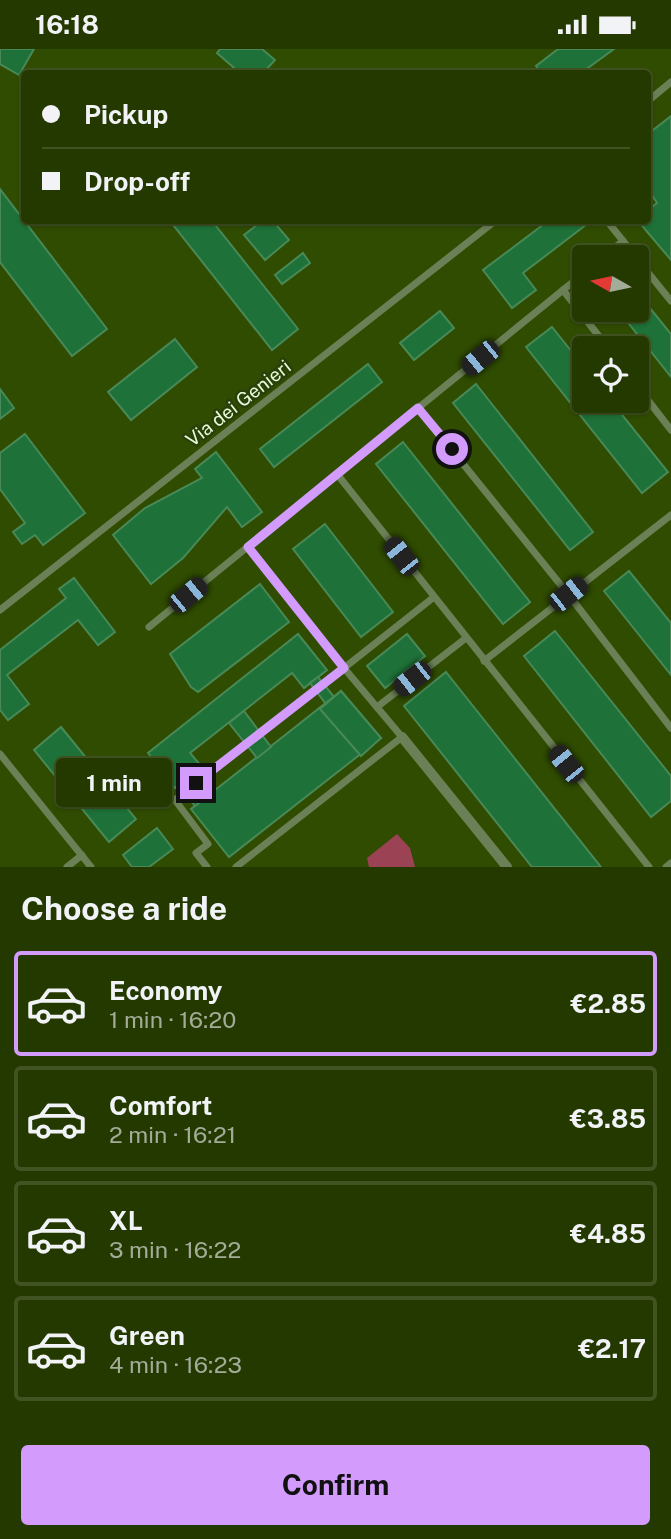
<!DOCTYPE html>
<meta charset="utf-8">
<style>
:root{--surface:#243900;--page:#2c400a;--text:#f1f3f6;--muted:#a3ac99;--line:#415322;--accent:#d39cfc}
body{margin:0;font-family:"Public Sans",sans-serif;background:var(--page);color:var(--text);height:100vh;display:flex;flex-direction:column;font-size:26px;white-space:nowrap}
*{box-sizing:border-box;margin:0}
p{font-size:23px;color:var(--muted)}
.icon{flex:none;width:38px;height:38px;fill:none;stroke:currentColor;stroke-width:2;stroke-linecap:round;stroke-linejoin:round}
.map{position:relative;height:818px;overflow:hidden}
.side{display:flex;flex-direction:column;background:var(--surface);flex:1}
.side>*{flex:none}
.banner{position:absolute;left:21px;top:21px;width:630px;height:154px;border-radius:7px;box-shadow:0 2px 5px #0004,0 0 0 2px var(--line);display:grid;align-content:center;height:154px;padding:0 21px;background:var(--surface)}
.needle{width:46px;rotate:279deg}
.tools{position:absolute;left:572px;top:196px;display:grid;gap:14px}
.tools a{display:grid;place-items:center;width:77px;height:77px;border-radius:7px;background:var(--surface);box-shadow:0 2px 5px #0004,0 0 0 2px var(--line);font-size:35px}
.end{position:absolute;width:32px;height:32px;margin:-16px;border:9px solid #d39cfc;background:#111;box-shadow:0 0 0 4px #111}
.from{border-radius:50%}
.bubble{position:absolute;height:49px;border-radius:7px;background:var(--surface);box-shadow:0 2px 5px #0004,0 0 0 2px var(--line);font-size:23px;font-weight:700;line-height:49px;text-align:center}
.car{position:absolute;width:21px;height:42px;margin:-21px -10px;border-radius:9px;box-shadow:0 0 5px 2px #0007;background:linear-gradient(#222 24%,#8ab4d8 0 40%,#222 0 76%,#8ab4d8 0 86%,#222 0)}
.banner b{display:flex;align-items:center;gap:24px;height:66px;font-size:26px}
.banner b+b{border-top:2px solid var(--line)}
.banner i{width:18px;height:18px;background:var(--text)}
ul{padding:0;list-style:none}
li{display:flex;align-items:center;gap:21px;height:105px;margin:0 14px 10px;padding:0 7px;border:4px solid var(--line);border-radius:7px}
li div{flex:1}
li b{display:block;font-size:26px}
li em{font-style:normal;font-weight:700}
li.current{border-color:var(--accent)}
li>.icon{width:63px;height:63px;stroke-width:1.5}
h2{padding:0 21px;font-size:32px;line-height:84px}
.action{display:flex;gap:14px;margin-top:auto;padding:14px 21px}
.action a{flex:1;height:80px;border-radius:7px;background:var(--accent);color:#111;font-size:28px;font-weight:700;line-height:80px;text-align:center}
.status{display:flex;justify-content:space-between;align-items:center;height:49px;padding:0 35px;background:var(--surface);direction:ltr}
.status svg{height:19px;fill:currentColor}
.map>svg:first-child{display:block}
</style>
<div class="status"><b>16:18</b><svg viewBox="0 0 49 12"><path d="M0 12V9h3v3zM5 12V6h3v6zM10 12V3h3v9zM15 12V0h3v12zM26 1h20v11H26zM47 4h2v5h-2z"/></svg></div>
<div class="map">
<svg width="671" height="818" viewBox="0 0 671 818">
<rect width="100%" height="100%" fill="#304c00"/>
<!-- green -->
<polygon fill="#9b4254" points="397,785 410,799 415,818 369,818 367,809"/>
<!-- building -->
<g fill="#1e7138" stroke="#488957" stroke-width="2">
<polygon points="0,0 34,0 19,26 0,15"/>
<polygon points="220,0 262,0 275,11 263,24 240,24 217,4"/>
<polygon points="558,0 614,0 581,24 541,24 536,17"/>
<polygon points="671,67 671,211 638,172 648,172 648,161 657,154 648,140 648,85"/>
<polygon points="0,140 107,280 72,307 0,213"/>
<polygon points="170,172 212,172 298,280 272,301"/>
<polygon points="262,172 273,172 289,191 265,211 244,186"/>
<polygon points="548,172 591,172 523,224 536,241 512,259 483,221"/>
<polygon points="303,204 310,214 282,235 275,226"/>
<polygon points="637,243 671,285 671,328 618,261 637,261"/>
<polygon points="440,262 454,279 414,311 400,294"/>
<polygon points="552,278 584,318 584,352 611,352 668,423 642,444 526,298"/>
<polygon points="175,290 197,318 131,371 108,343"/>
<polygon points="368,315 382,333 274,418 260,400"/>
<polygon points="476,335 593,483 570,501 453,354"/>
<polygon points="0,340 14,359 0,370"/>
<polygon points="25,385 85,464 43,496 35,486 22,495 13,483 25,474 0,440 0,404"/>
<polygon points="403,393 530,553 503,575 376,415"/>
<polygon points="216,403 262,463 242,478 227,458 183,509 151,535 113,486 145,459 202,429 195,420"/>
<polygon points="325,475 393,563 361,588 293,500"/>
<polygon points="629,522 671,574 671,626 604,542"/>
<polygon points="74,529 115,583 98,596 78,571 7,626 29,655 8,671 0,661 0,601 66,549 59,540"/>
<polygon points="260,535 289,573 198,643 191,638 170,605"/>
<polygon points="555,582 671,727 671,752 651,768 524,607"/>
<polygon points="298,585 327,621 304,639 292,624 190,704 202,718 175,739 148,704"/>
<polygon points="407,585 425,607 385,639 367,617"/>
<polygon points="446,623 601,818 532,818 404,657"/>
<polygon points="318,628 334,648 326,655 310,634"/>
<polygon points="341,642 381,689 229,808 191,760"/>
<polygon points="341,642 381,689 361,707 320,660"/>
<polygon points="244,662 271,698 257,709 229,674"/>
<polygon points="61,678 136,770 109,793 34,701"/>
<polygon points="188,728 204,750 195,757 179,736"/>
<polygon points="157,779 173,800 149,818 132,818 123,806"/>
</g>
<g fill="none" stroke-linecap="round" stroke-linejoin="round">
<!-- service -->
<g stroke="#6b8056" stroke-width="7">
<polyline points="648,52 671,33"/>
<polyline points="607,172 636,208"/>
<polyline points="603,208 623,192"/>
<polyline points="637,210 671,252"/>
<polyline points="563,241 608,299"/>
<polyline points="637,337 671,381"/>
<polyline points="418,359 568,545 671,679"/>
<polyline points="337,425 649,818"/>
<polyline points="0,561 495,172"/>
<polyline points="149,578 584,224"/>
<polyline points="484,612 671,466"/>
<polyline points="377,658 466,589"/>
<polyline points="0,705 91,818"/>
<polyline points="67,818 82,806"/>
<polyline points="207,818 196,804 208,795 175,751 344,619 248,498"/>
<polyline points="236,818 402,688 344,619 434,548"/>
<polyline points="666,818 671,814"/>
</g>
<!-- pedestrian -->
<polyline stroke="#6b8056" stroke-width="10" points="402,688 507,818"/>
</g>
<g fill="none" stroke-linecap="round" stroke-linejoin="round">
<!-- route -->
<polyline stroke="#d39cfc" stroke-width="9" points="196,734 344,619 248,498 418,359 452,400"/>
</g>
<g text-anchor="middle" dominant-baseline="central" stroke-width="5" stroke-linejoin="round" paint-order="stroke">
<!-- street labels -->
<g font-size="19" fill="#e7fad6" stroke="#2a400a">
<text transform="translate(238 354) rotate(-38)">Via dei Genieri</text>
</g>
</g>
</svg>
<div class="tools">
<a><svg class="needle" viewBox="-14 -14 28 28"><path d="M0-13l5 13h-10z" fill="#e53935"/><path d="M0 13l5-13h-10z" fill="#a3ac99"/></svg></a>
<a><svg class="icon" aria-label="locate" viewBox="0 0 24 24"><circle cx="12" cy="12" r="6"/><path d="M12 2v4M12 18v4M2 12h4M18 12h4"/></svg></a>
</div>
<i class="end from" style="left:452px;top:400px"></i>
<i class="end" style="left:196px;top:734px"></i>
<div class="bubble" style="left:56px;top:709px;width:116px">1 min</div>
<i class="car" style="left:480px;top:309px;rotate:231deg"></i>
<i class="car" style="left:401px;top:507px;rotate:322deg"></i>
<i class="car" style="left:568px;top:545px;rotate:52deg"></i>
<i class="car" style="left:188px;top:546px;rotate:51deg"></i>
<i class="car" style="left:412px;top:630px;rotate:232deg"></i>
<i class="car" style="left:566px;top:715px;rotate:321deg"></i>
<div class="banner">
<b><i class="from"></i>Pickup</b>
<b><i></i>Drop-off</b>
</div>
</div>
<section class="side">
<h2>Choose a ride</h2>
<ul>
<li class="current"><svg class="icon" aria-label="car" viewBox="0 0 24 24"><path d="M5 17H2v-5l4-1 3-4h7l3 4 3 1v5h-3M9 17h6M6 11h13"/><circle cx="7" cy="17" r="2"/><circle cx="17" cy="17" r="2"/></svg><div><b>Economy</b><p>1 min · 16:20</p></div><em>€2.85</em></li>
<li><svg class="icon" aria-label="car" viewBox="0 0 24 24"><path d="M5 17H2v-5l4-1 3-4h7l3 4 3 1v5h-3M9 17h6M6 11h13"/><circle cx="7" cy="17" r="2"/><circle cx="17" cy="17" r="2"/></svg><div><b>Comfort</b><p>2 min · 16:21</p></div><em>€3.85</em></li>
<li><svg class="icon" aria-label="car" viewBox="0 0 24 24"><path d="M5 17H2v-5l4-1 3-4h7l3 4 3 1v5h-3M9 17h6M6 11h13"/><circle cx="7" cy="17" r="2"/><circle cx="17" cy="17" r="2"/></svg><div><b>XL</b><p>3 min · 16:22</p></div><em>€4.85</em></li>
<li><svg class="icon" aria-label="car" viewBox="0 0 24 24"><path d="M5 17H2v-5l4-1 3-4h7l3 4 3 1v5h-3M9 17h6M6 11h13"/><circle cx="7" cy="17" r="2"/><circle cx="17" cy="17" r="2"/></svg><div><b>Green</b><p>4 min · 16:23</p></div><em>€2.17</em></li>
</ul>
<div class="action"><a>Confirm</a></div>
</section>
